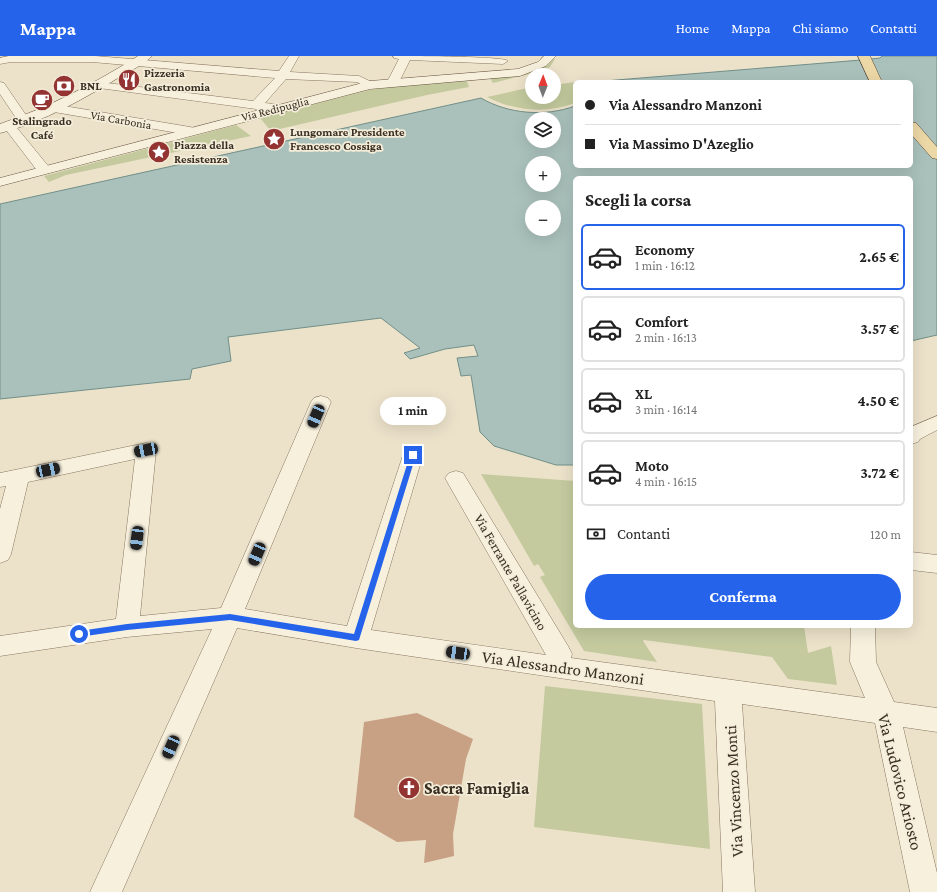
<!DOCTYPE html>
<html lang="it">
<meta charset="utf-8">
<style>
:root{--surface:#fff;--page:#f6f6f6;--text:#222;--muted:#767676;--line:#e0e0e0;--accent:#2563eb}
body{margin:0;font-family:"Crimson Pro",serif;background:var(--page);color:var(--text);height:100vh;display:flex;flex-direction:column;font-size:15px;white-space:nowrap}
*{box-sizing:border-box;margin:0}
p{font-size:13px;color:var(--muted)}
.icon{flex:none;width:22px;height:22px;fill:none;stroke:currentColor;stroke-width:2;stroke-linecap:round;stroke-linejoin:round}
.map{position:relative;flex:1;overflow:hidden}
.drawer{position:absolute;left:573px;top:120px;width:340px;height:452px;display:flex;flex-direction:column;background:var(--surface);border-radius:6px;box-shadow:0 4px 16px #0002}
.drawer>*{flex:none}
.banner{position:absolute;left:573px;top:24px;width:340px;height:88px;border-radius:6px;box-shadow:0 4px 16px #0002;display:grid;align-content:center;height:88px;padding:0 12px;background:var(--surface)}
.needle{width:26px;rotate:1deg}
.tools{position:absolute;left:525px;top:12px;display:grid;gap:8px}
.tools a{display:grid;place-items:center;width:36px;height:36px;border-radius:50%;background:var(--surface);box-shadow:0 4px 16px #0002;font-size:20px}
.end{position:absolute;width:18px;height:18px;margin:-9px;border:5px solid #2563eb;background:#fff;box-shadow:0 0 0 2px #fff}
.from{border-radius:50%}
.bubble{position:absolute;height:28px;border-radius:14px;background:var(--surface);box-shadow:0 4px 16px #0002;font-size:13px;font-weight:700;line-height:28px;text-align:center}
.car{position:absolute;width:12px;height:24px;margin:-12px -6px;border-radius:5px;box-shadow:0 0 3px 1px #0007;background:linear-gradient(#222 24%,#8ab4d8 0 40%,#222 0 76%,#8ab4d8 0 86%,#222 0)}
.banner b{display:flex;align-items:center;gap:14px;height:38px;font-size:15px}
.banner b+b{border-top:1px solid var(--line)}
.banner i{width:10px;height:10px;background:var(--text)}
ul{padding:0;list-style:none}
li{display:flex;align-items:center;gap:12px;height:66px;margin:0 8px 6px;padding:0 4px;border:2px solid var(--line);border-radius:6px}
li div{flex:1}
li b{display:block;font-size:15px}
li em{font-style:normal;font-weight:700}
li.current{border-color:var(--accent)}
li>.icon{width:36px;height:36px;stroke-width:1.5}
h2{padding:0 12px;font-size:18px;line-height:48px}
.pay{display:flex;align-items:center;gap:10px;height:44px;padding:0 12px;font-size:15px}
.pay p{margin-inline-start:auto}
.action{display:flex;gap:8px;margin-top:auto;padding:8px 12px}
.action a{flex:1;height:46px;border-radius:24px;background:var(--accent);color:#fff;font-size:16px;font-weight:700;line-height:46px;text-align:center}
header{display:flex;align-items:center;gap:24px;box-sizing:border-box;height:56px;padding:0 20px;background:var(--accent);color:#fff}
header strong{font-size:19px}
nav{display:flex;gap:22px;margin-inline-start:auto;font-size:14px}
.map>svg:first-child{display:block}
</style>
<header>
<strong>Mappa</strong>
<nav><a>Home</a><a>Mappa</a><a>Chi siamo</a><a>Contatti</a></nav>
</header>
<div class="map">
<svg width="937" height="836" viewBox="0 0 937 836">
<rect width="100%" height="100%" fill="#ece2ca"/>
<!-- green -->
<g fill="#c4ca9e">
<path d="M552,2L555,3L550,11L542,15L493,27L490,22C512,19 537,19 552,2Z"/>
<polygon points="467,25 469,31 427,39 271,75 260,62 369,34 389,31"/>
<path d="M575,26V47C546,58 514,55 487,41L532,31V41H554V29Z"/>
<polygon points="236,69 251,80 66,119 49,126 44,120"/>
<polygon points="481,418 575,425 575,570 804,570 808,597 831,590 837,629 788,623 772,601 644,584 643,585 657,606 584,595 540,521 545,519 538,508 534,510"/>
<polygon points="545,630 702,648 710,793 534,771"/>
</g>
<!-- water -->
<path fill="#aac1bb" stroke="#718f88" fill-rule="evenodd" d="M882,0H937V279L911,285V122H575V409H556L494,390L480,376L471,319L461,320L457,302L478,300L474,289L445,293L410,303L404,297L420,292L381,262L228,281L231,305L192,313L190,323L0,343V148L481,42C508,58 545,61 575,50V110H911V26H592L861,4L880,2ZM532,63H554V85H532ZM532,107H554V129H532ZM532,151H554V173H532Z"/>
<!-- building -->
<polygon fill="#c8a083" points="417,657 473,683 466,703 453,778 454,800 424,807 426,784 397,786 354,761 364,666"/>
<g fill="none" stroke-linecap="round" stroke-linejoin="round">
<!-- street casing -->
<g stroke="#887660" stroke-width="1">
<g id="street">
<polygon points="9,0 95,0 279,15 289,0 299,0 290,16 359,20 374,27 376,29 374,31 366,31 357,26 286,23 265,47 283,49 285,52 283,55 279,56 99,32 95,31 93,29 95,27 99,26 253,45 275,22 92,6 11,6 0,8 0,2"/>
<path d="M393,0C408,0 503,0 508,5L503,8L410,4L399,26L397,28H389L387,26L399,3L394,2Z"/>
<polygon points="0,26 4,27 30,65 28,68 20,68 0,38"/>
<polygon points="52,48 190,71 194,72 196,75 194,78 190,79 48,55 46,52 48,49"/>
<polygon points="9,66 13,67 49,111 51,114 49,117 39,117 3,70 5,67"/>
<polygon points="321,340 328,342 331,346 245,553 347,570 403,399 406,394 413,392 420,394 423,399 371,574 546,599 445,422 449,417 456,415 463,417 568,590 572,598 571,602 865,642 850,606 851,570 875,570 876,606 894,646 937,652 937,676 903,671 937,817 937,836 910,836 875,667 742,648 755,836 723,836 715,645 356,592 237,572 122,836 90,836 212,573 127,581 0,600 0,580 116,563 135,403 28,426 11,498 8,504 0,507 0,453 6,430 0,431 0,417 146,387 153,389 156,394 140,560 221,552 311,346 314,342"/>
<polygon points="937,360 937,374 920,383 918,386 911,388 911,371"/>
<polygon points="911,496 937,499 937,517 911,514"/>
</g>
</g>
<!-- secondary casing -->
<g stroke="#6a5742" stroke-width="1">
<g id="secondary">
<path d="M138,0H152C146,7 134,13 126,17C89,40 42,67 0,77V68C49,51 94,28 138,0Z"/>
<polygon points="544,0 556,0 546,10 520,20 370,33 0,130 0,122 370,25 518,13 538,6"/>
</g>
</g>
<!-- primary casing -->
<g stroke="#564433" stroke-width="1">
<g id="primary">
<polygon points="858,0 870,0 882,26 870,26"/>
<polygon points="911,66 916,67 937,91 937,103 932,102 911,78"/>
</g>
</g>
<!-- street -->
<use href="#street" fill="#f7f0dd" fill-rule="evenodd"/>
<!-- secondary -->
<use href="#secondary" fill="#f7f0dd" fill-rule="evenodd"/>
<!-- primary -->
<use href="#primary" fill="#ecd7a6" fill-rule="evenodd"/>
</g>
<!-- route -->
<polygon fill="#2563eb" points="413,396 416,399 359,584 356,585 230,564 127,574 79,581 76,580 76,576 79,575 127,568 230,558 354,578 410,399"/>
<!-- icons -->
<defs>
<g id="restaurant-disc" transform="scale(1.15)"><circle r="9.5" fill="#933433" stroke="#f4edd9"/><path d="M-5-6h1v4h1v-4h1v4h1v-4h1v5L-1.5 .5V6h-2V.5L-5-1ZM5-6V6H3V1.5H1.5Q1.5-4 5-6Z" fill="#fff"/></g>
<g id="bank-disc" transform="scale(1.15)"><circle r="9.5" fill="#933433" stroke="#f4edd9"/><path d="M-6-4H6V4H-6ZM0-2.3a2.3 2.3 0 1 0 0 4.6a2.3 2.3 0 1 0 0-4.6Z" fill="#fff"/></g>
<g id="cafe-disc" transform="scale(1.15)"><circle r="9.5" fill="#933433" stroke="#f4edd9"/><path d="M-5.5-4.5H6V0H3Q3 3.5 0 3.5H-2.5Q-5.5 3.5-5.5 0ZM3-3.2v2h1.7v-2ZM-6 4.5H4V6H-6Z" fill="#fff"/></g>
<g id="sight-disc" transform="scale(1.15)"><circle r="9.5" fill="#933433" stroke="#f4edd9"/><path d="M0-6L1.8-2.2L6-1.7L2.9 1.2L3.7 5.4L0 3.3L-3.7 5.4L-2.9 1.2L-6-1.7L-1.8-2.2Z" fill="#fff"/></g>
<g id="church-disc" transform="scale(1.15)"><circle r="9.5" fill="#933433" stroke="#f4edd9"/><path d="M-1.2-6h2.4v3.5h3.3v2.4h-3.3V6h-2.4V-.1h-3.3v-2.4h3.3Z" fill="#fff"/></g>
</defs>
<g fill-rule="evenodd">
<use href="#restaurant-disc" x="129" y="24"/>
<use href="#bank-disc" x="64" y="30"/>
<use href="#cafe-disc" x="42" y="44"/>
<use href="#sight-disc" x="274" y="83"/>
<use href="#sight-disc" x="159" y="96"/>
<use href="#church-disc" x="409" y="732"/>
</g>
<g text-anchor="middle" dominant-baseline="central" stroke-width="3.5" stroke-linejoin="round" paint-order="stroke">
<!-- far-poi labels -->
<g font-size="12" font-weight="bold" fill="#3a2e22" stroke="#f4edd9" text-anchor="start">
<text x="144" y="17">Pizzeria<tspan x="144" dy="14">Gastronomia</tspan></text>
<text x="80" y="30">BNL</text>
<text x="42" y="65" text-anchor="middle">Stalingrado<tspan x="42" dy="14">Café</tspan></text>
<text x="290" y="76">Lungomare Presidente<tspan x="290" dy="14">Francesco Cossiga</tspan></text>
<text x="174" y="89">Piazza della<tspan x="174" dy="14">Resistenza</tspan></text>
</g>
<!-- far-street labels -->
<g font-size="12" fill="#3a2e22" stroke="#f4edd9">
<text transform="translate(275 53) rotate(-14)">Via Redipuglia</text>
<text transform="translate(121 64) rotate(10)">Via Carbonia</text>
</g>
<!-- street labels -->
<g font-size="14" fill="#3a2e22" stroke="#f4edd9">
<text transform="translate(511 516) rotate(60)">Via Ferrante Pallavicino</text>
</g>
<!-- near-street labels -->
<g font-size="17" fill="#3a2e22" stroke="#f4edd9">
<text transform="translate(563 612) rotate(8)">Via Alessandro Manzoni</text>
<text transform="translate(900 726) rotate(76)">Via Ludovico Ariosto</text>
<text transform="translate(734 735) rotate(-93)">Via Vincenzo Monti</text>
</g>
<!-- near-poi labels -->
<g font-size="17" font-weight="bold" fill="#3a2e22" stroke="#f4edd9" text-anchor="start">
<text x="424" y="732">Sacra Famiglia</text>
</g>
</g>
</svg>
<div class="tools">
<a><svg class="needle" viewBox="-14 -14 28 28"><path d="M0-13l5 13h-10z" fill="#e53935"/><path d="M0 13l5-13h-10z" fill="#767676"/></svg></a>
<a><svg class="icon" aria-label="layers" viewBox="0 0 24 24"><path d="M12 4l9 5-9 5-9-5zM3 14l9 5 9-5"/></svg></a>
<a>+</a>
<a>−</a>
</div>
<i class="end from" style="left:79px;top:578px"></i>
<i class="end" style="left:413px;top:399px"></i>
<div class="bubble" style="left:380px;top:341px;width:66px">1 min</div>
<i class="car" style="left:316px;top:360px;rotate:203deg"></i>
<i class="car" style="left:146px;top:394px;rotate:259deg"></i>
<i class="car" style="left:48px;top:414px;rotate:78deg"></i>
<i class="car" style="left:137px;top:482px;rotate:187deg"></i>
<i class="car" style="left:257px;top:498px;rotate:203deg"></i>
<i class="car" style="left:458px;top:597px;rotate:278deg"></i>
<i class="car" style="left:171px;top:691px;rotate:204deg"></i>
<div class="banner">
<b><i class="from"></i>Via Alessandro Manzoni</b>
<b><i></i>Via Massimo D'Azeglio</b>
</div>
<section class="drawer">
<h2>Scegli la corsa</h2>
<ul>
<li class="current"><svg class="icon" aria-label="car" viewBox="0 0 24 24"><path d="M5 17H2v-5l4-1 3-4h7l3 4 3 1v5h-3M9 17h6M6 11h13"/><circle cx="7" cy="17" r="2"/><circle cx="17" cy="17" r="2"/></svg><div><b>Economy</b><p>1 min · 16:12</p></div><em>2.65 €</em></li>
<li><svg class="icon" aria-label="car" viewBox="0 0 24 24"><path d="M5 17H2v-5l4-1 3-4h7l3 4 3 1v5h-3M9 17h6M6 11h13"/><circle cx="7" cy="17" r="2"/><circle cx="17" cy="17" r="2"/></svg><div><b>Comfort</b><p>2 min · 16:13</p></div><em>3.57 €</em></li>
<li><svg class="icon" aria-label="car" viewBox="0 0 24 24"><path d="M5 17H2v-5l4-1 3-4h7l3 4 3 1v5h-3M9 17h6M6 11h13"/><circle cx="7" cy="17" r="2"/><circle cx="17" cy="17" r="2"/></svg><div><b>XL</b><p>3 min · 16:14</p></div><em>4.50 €</em></li>
<li><svg class="icon" aria-label="car" viewBox="0 0 24 24"><path d="M5 17H2v-5l4-1 3-4h7l3 4 3 1v5h-3M9 17h6M6 11h13"/><circle cx="7" cy="17" r="2"/><circle cx="17" cy="17" r="2"/></svg><div><b>Moto</b><p>4 min · 16:15</p></div><em>3.72 €</em></li>
</ul>
<div class="pay"><svg class="icon" aria-label="cash" viewBox="0 0 24 24"><path d="M3 7h18v10H3z"/><circle cx="12" cy="12" r="2"/></svg>Contanti<p>120 m</p></div>
<div class="action"><a>Conferma</a></div>
</section>
</div>
